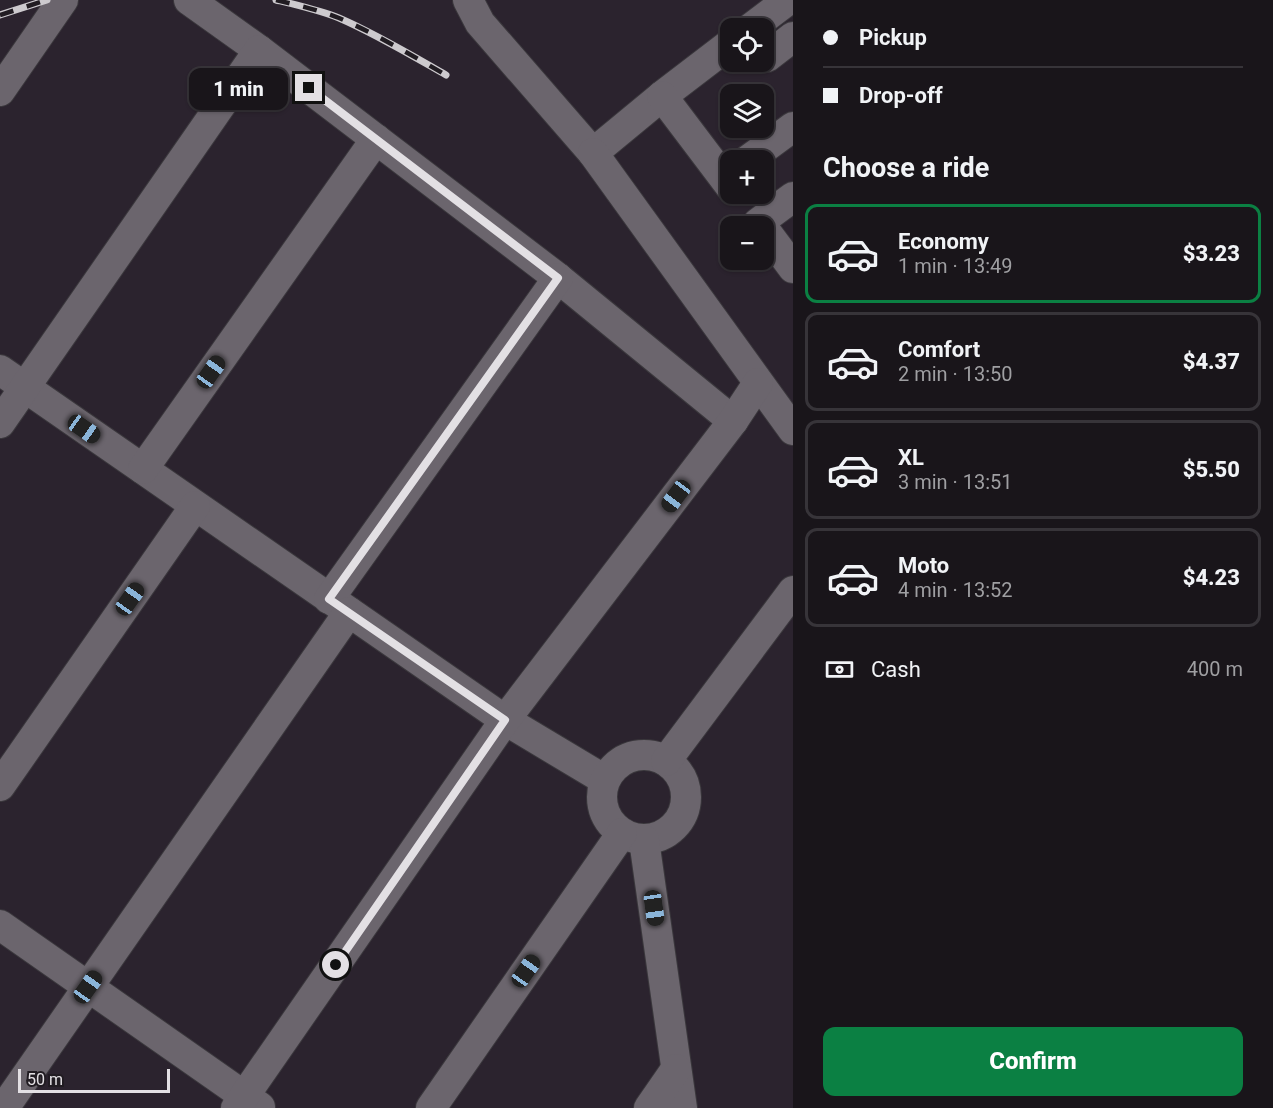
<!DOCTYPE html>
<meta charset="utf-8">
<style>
:root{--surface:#19151a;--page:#262227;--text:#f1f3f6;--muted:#9f9fa2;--line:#373439;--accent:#0b8043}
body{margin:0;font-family:Roboto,sans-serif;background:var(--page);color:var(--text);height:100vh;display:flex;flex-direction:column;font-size:22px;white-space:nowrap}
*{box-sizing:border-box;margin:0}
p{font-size:20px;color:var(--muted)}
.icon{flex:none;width:33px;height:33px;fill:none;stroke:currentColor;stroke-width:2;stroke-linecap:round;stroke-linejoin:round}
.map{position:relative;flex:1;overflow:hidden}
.panel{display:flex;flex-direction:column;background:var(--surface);width:480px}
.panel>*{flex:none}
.guide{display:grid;align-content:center;height:132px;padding:0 30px;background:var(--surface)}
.buttons{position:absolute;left:720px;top:18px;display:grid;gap:12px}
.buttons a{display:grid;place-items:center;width:54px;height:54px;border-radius:12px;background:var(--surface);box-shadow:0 2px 4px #0004,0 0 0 2px var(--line);font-size:30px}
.scale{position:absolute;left:18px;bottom:15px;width:152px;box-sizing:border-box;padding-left:6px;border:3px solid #e3e0e4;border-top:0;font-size:16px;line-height:21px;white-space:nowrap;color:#e3e0e4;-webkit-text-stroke:4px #211c22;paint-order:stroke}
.end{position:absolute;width:27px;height:27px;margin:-14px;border:8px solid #e3e0e4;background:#111;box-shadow:0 0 0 3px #111}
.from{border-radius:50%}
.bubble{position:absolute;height:42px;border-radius:12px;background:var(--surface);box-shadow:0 2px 4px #0004,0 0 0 2px var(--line);font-size:20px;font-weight:800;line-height:42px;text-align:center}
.car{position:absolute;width:18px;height:36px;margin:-18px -9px;border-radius:8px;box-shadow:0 0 4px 2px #0007;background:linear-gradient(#222 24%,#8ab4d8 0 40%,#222 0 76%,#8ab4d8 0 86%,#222 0)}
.guide b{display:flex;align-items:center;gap:21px;height:57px;font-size:22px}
.guide b+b{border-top:2px solid var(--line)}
.guide i{width:15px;height:15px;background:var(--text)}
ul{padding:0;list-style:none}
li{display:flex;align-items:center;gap:18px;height:99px;margin:0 12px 9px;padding:0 18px;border:3px solid var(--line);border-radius:12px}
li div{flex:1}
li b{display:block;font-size:22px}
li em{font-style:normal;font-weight:800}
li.selected{border-color:var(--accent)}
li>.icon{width:54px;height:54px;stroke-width:1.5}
h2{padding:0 30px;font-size:27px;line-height:72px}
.pay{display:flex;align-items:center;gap:15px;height:66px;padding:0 30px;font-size:22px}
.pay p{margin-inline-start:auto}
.cta{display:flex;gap:12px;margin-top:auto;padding:12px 30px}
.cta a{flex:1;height:69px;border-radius:12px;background:var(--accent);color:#fff;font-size:24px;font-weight:800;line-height:69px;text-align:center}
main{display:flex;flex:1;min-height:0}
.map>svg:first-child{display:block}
</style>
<main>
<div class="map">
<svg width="793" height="1108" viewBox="0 0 793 1108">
<rect width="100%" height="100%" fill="#211c22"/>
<!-- built -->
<path fill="#2b232e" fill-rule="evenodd" d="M0,0H793V1108H0ZM730,28H764V62H730ZM730,94H764V128H730ZM730,160H764V194H730ZM730,226H764V260H730Z"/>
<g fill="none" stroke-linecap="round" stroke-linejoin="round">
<!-- minor casing -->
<g stroke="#3a373c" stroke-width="32">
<g id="minor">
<polyline points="189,0 259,50"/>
<polyline points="468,0 480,23 593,153 662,96 730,44"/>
<polyline points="751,28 788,0"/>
<polyline points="764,52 767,57 793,37"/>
<polyline points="0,91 63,0"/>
<polyline points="662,96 730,186"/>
<polyline points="593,153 793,430"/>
<polyline points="748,160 793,127"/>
<polyline points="758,223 793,197"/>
<polyline points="764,229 793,268"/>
<polyline points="0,370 505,720 605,780"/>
<polyline points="0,423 259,50 558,278 733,421"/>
<polyline points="143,469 376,139"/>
<polyline points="329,599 558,278"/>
<circle cx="644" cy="797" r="42"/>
<polyline points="666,761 793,591"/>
<polyline points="0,786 195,506"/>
<polyline points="644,840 682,1108"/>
<polyline points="0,925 260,1107"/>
<polyline points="4,1108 349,612"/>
<polyline points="236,1108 505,720 733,421 758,383"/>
<polyline points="431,1108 622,833"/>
<polyline points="649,1108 676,1069"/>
</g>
</g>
<!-- minor -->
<use href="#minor" stroke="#6b656d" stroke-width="30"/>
<!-- rail casing -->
<g stroke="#cdcace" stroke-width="7">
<g id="rail">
<path d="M276,0C297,5 319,10 339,18C376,34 411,55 446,75"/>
<polyline points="0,15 47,0"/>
</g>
</g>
<!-- rail -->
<use href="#rail" stroke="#211c22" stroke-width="4.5" stroke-dasharray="14" stroke-linecap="butt"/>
</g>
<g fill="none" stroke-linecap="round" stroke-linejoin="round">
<!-- route -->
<polyline stroke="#e3e0e4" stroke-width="8" points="309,88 558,278 329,599 505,720 336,965"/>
</g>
</svg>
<div class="buttons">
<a><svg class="icon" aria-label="locate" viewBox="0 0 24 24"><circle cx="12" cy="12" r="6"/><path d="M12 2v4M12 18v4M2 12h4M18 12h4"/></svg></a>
<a><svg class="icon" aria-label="layers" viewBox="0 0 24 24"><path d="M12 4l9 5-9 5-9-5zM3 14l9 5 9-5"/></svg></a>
<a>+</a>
<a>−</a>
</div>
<div class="scale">50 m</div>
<i class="end from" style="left:336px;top:965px"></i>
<i class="end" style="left:309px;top:88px"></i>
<div class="bubble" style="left:189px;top:68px;width:99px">1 min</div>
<i class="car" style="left:211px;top:372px;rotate:35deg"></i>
<i class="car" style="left:84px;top:429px;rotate:125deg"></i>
<i class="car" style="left:676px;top:496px;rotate:217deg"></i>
<i class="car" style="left:130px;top:599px;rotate:35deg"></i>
<i class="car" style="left:654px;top:908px;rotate:172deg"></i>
<i class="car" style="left:526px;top:971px;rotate:35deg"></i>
<i class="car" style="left:88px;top:987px;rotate:35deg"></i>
</div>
<section class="panel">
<div class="guide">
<b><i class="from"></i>Pickup</b>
<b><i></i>Drop-off</b>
</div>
<h2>Choose a ride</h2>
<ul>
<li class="selected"><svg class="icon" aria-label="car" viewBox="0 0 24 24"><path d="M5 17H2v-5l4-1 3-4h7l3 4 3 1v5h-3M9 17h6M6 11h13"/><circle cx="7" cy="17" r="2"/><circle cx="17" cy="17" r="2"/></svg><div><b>Economy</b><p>1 min · 13:49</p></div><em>$3.23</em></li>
<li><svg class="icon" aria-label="car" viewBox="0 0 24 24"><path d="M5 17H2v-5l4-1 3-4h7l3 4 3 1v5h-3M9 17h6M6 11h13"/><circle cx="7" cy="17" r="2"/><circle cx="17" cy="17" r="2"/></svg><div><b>Comfort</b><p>2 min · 13:50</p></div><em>$4.37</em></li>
<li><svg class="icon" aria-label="car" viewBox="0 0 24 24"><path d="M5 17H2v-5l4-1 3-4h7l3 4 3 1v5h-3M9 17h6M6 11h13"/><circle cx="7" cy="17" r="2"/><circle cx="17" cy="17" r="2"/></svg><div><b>XL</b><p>3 min · 13:51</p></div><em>$5.50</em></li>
<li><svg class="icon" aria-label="car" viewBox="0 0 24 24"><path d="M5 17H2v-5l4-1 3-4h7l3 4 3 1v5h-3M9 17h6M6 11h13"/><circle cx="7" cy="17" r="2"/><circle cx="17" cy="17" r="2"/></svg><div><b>Moto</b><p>4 min · 13:52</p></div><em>$4.23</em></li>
</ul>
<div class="pay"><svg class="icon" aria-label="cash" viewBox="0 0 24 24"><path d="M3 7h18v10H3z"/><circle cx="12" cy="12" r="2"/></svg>Cash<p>400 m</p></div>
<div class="cta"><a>Confirm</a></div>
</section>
</main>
